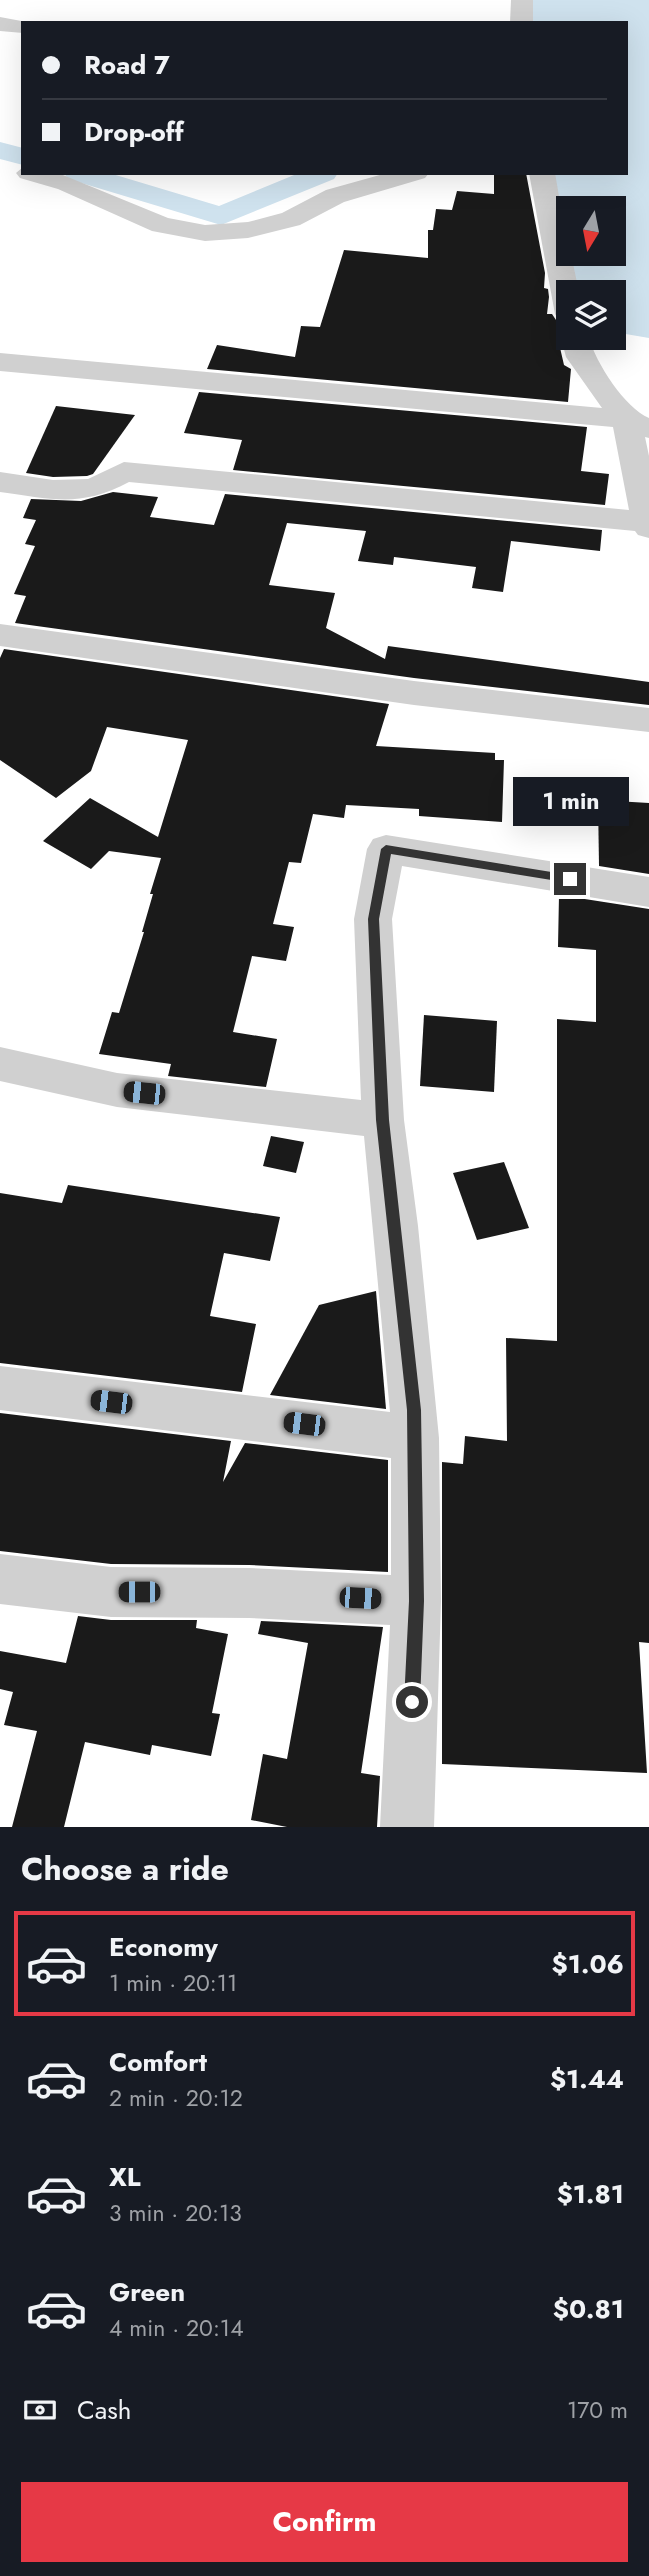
<!DOCTYPE html>
<meta charset="utf-8">
<style>
:root{--surface:#171b24;--page:#20242c;--text:#f1f3f6;--muted:#9ea1a6;--line:#363941;--accent:#e63946}
body{margin:0;font-family:Jost,sans-serif;background:var(--page);color:var(--text);height:100vh;display:flex;flex-direction:column;font-size:26px;white-space:nowrap}
*{box-sizing:border-box;margin:0}
p{font-size:23px;color:var(--muted)}
.icon{flex:none;width:38px;height:38px;fill:none;stroke:currentColor;stroke-width:2;stroke-linecap:round;stroke-linejoin:round}
.map{position:relative;height:1827px;overflow:hidden}
.sheet{display:flex;flex-direction:column;background:var(--surface);flex:1}
.sheet>*{flex:none}
.guide{position:absolute;left:21px;top:21px;width:607px;height:154px;border-radius:0px;box-shadow:0 7px 28px #0002;display:grid;align-content:center;height:154px;padding:0 21px;background:var(--surface)}
.needle{width:46px;rotate:190deg}
.controls{position:absolute;left:556px;top:196px;display:grid;gap:14px}
.controls a{display:grid;place-items:center;width:70px;height:70px;border-radius:0px;background:var(--surface);box-shadow:0 7px 28px #0002;font-size:35px}
.end{position:absolute;width:32px;height:32px;margin:-16px;border:9px solid #333;background:#fff;box-shadow:0 0 0 4px #fff}
.from{border-radius:50%}
.bubble{position:absolute;height:49px;border-radius:0px;background:var(--surface);box-shadow:0 7px 28px #0002;font-size:23px;font-weight:700;line-height:49px;text-align:center}
.car{position:absolute;width:21px;height:42px;margin:-21px -10px;border-radius:9px;box-shadow:0 0 5px 2px #0007;background:linear-gradient(#222 24%,#8ab4d8 0 40%,#222 0 76%,#8ab4d8 0 86%,#222 0)}
.guide b{display:flex;align-items:center;gap:24px;height:66px;font-size:26px}
.guide b+b{border-top:2px solid var(--line)}
.guide i{width:18px;height:18px;background:var(--text)}
ul{padding:0;list-style:none}
li{display:flex;align-items:center;gap:21px;height:105px;margin:0 14px 10px;padding:0 7px;border:4px solid transparent;border-radius:0px}
li div{flex:1}
li b{display:block;font-size:26px}
li em{font-style:normal;font-weight:700}
li.current{border-color:var(--accent)}
li>.icon{width:63px;height:63px;stroke-width:1.5}
h2{padding:0 21px;font-size:32px;line-height:84px}
.pay{display:flex;align-items:center;gap:18px;height:77px;padding:0 21px;font-size:26px}
.pay p{margin-inline-start:auto}
.button{display:flex;gap:14px;margin-top:auto;padding:14px 21px}
.button a{flex:1;height:80px;border-radius:0px;background:var(--accent);color:#fff;font-size:28px;font-weight:700;line-height:80px;text-align:center}
.map>svg:first-child{display:block}
</style>
<div class="map">
<svg width="649" height="1827" viewBox="0 0 649 1827">
<rect width="100%" height="100%" fill="#fff"/>
<!-- water -->
<path fill="#cfe2ee" fill-rule="evenodd" d="M528,0H649V338L614,332V292H570L549,173H626V23H526ZM569,208H614V254H569Z"/>
<g fill="none" stroke-linecap="round" stroke-linejoin="round">
<!-- canal -->
<g fill="#cfe2ee" fill-rule="evenodd">
<polygon points="0,142 23,148 23,165 0,159"/>
<polygon points="64,173 109,173 219,206 299,173 338,173 334,179 221,225 68,179"/>
</g>
</g>
<!-- building -->
<g fill="#1a1a1a">
<polygon points="494,173 526,173 545,273 544,288 548,289 549,297 547,314 552,314 558,323 568,324 567,329 558,339 564,365 571,369 568,402 207,369 217,345 295,357 301,326 320,327 344,250 428,258 428,230 433,230 436,209 452,210 457,191 494,194"/>
<polygon points="199,392 587,427 581,471 609,474 605,505 233,470 242,440 184,433"/>
<polygon points="56,406 135,415 93,474 87,476 53,477 26,473"/>
<polygon points="113,492 158,497 150,517 214,525 225,494 602,530 600,551 511,541 503,592 472,588 476,567 394,557 393,565 358,561 366,531 287,523 269,585 335,593 326,628 385,659 388,646 649,682 649,705 414,678 15,623 26,596 14,594 35,546 25,544 36,520 23,518 31,499 81,501"/>
<polygon points="4,649 389,704 376,746 495,753 495,760 504,760 502,822 419,816 419,809 346,805 344,818 313,814 301,863 289,862 273,924 294,927 286,961 252,956 233,1032 277,1039 266,1087 168,1076 171,1064 99,1054 112,1012 119,1013 144,932 142,932 153,894 150,894 161,858 109,851 91,869 43,841 90,798 158,837 188,740 107,727 91,771 56,798 0,760 0,658"/>
<polygon points="598,800 649,803 649,874 599,866"/>
<polygon points="559,895 649,909 649,1643 639,1642 647,1773 442,1764 442,1462 463,1464 465,1436 507,1441 506,1338 557,1341 557,1019 596,1022 596,950 558,947"/>
<polygon points="424,1015 497,1021 494,1092 420,1086"/>
<polygon points="271,1136 304,1142 296,1173 263,1166"/>
<polygon points="504,1162 529,1228 477,1240 453,1173"/>
<polygon points="68,1185 280,1217 270,1261 224,1253 210,1316 256,1324 242,1392 0,1363 0,1193 62,1203"/>
<polygon points="376,1291 386,1409 270,1395 319,1305"/>
<polygon points="0,1413 231,1441 223,1482 245,1443 388,1460 388,1572 249,1565 111,1564 0,1551"/>
<polygon points="78,1616 111,1620 197,1620 196,1628 228,1634 212,1713 220,1714 211,1756 152,1745 150,1755 85,1742 64,1827 12,1827 37,1731 4,1725 13,1692 0,1689 0,1651 66,1663"/>
<polygon points="261,1621 383,1627 361,1773 380,1776 377,1827 287,1827 251,1820 263,1754 287,1759 308,1643 258,1634"/>
</g>
<g fill="none" stroke-linecap="round" stroke-linejoin="round">
<!-- minor -->
<g fill="#d0d0d0" fill-rule="evenodd">
<polygon points="511,0 533,0 533,23 510,23"/>
<polygon points="0,17 32,23 23,23 23,33 0,31"/>
<polygon points="23,167 23,173 58,173 168,218 205,225 248,222 282,213 326,190 387,173 429,173 425,178 344,202 300,225 248,238 205,241 152,231 58,189 20,178 16,173"/>
<polygon points="529,173 555,173 569,254 571,254 579,292 569,292 569,322 559,320 555,314"/>
<path d="M569,331V338H589C596,363 625,408 649,418V438L645,437L649,456V538L638,535L635,531L129,482C81,508 51,499 0,492V472L53,480L88,479L124,462L629,510L613,427L0,371V353L602,408L566,357L561,338Z"/>
<polygon points="0,624 414,681 649,708 649,732 414,705 0,646"/>
<polygon points="386,835 649,877 649,907 402,866 392,919 404,1120 418,1226 439,1438 441,1601 434,1827 380,1827 390,1625 249,1618 111,1617 0,1604 0,1554 111,1567 249,1568 391,1575 391,1458 0,1410 0,1366 390,1412 364,1136 117,1107 0,1081 0,1047 117,1073 361,1100 354,919 367,849 373,839"/>
</g>
</g>
<!-- route -->
<polygon fill="#333" points="386,845 570,875 576,879 570,883 391,854 379,919 389,1120 421,1410 424,1601 420,1702 418,1707 412,1709 407,1707 404,1702 409,1601 407,1410 376,1120 368,919 381,849"/>
</svg>
<div class="controls">
<a><svg class="needle" viewBox="-14 -14 28 28"><path d="M0-13l5 13h-10z" fill="#e53935"/><path d="M0 13l5-13h-10z" fill="#9ea1a6"/></svg></a>
<a><svg class="icon" aria-label="layers" viewBox="0 0 24 24"><path d="M12 4l9 5-9 5-9-5zM3 14l9 5 9-5"/></svg></a>
</div>
<i class="end from" style="left:412px;top:1702px"></i>
<i class="end" style="left:570px;top:879px"></i>
<div class="bubble" style="left:513px;top:777px;width:116px">1 min</div>
<i class="car" style="left:144px;top:1093px;rotate:276deg"></i>
<i class="car" style="left:111px;top:1402px;rotate:277deg"></i>
<i class="car" style="left:304px;top:1424px;rotate:277deg"></i>
<i class="car" style="left:139px;top:1592px;rotate:270deg"></i>
<i class="car" style="left:360px;top:1598px;rotate:93deg"></i>
<div class="guide">
<b><i class="from"></i>Road 7</b>
<b><i></i>Drop-off</b>
</div>
</div>
<section class="sheet">
<h2>Choose a ride</h2>
<ul>
<li class="current"><svg class="icon" aria-label="car" viewBox="0 0 24 24"><path d="M5 17H2v-5l4-1 3-4h7l3 4 3 1v5h-3M9 17h6M6 11h13"/><circle cx="7" cy="17" r="2"/><circle cx="17" cy="17" r="2"/></svg><div><b>Economy</b><p>1 min · 20:11</p></div><em>$1.06</em></li>
<li><svg class="icon" aria-label="car" viewBox="0 0 24 24"><path d="M5 17H2v-5l4-1 3-4h7l3 4 3 1v5h-3M9 17h6M6 11h13"/><circle cx="7" cy="17" r="2"/><circle cx="17" cy="17" r="2"/></svg><div><b>Comfort</b><p>2 min · 20:12</p></div><em>$1.44</em></li>
<li><svg class="icon" aria-label="car" viewBox="0 0 24 24"><path d="M5 17H2v-5l4-1 3-4h7l3 4 3 1v5h-3M9 17h6M6 11h13"/><circle cx="7" cy="17" r="2"/><circle cx="17" cy="17" r="2"/></svg><div><b>XL</b><p>3 min · 20:13</p></div><em>$1.81</em></li>
<li><svg class="icon" aria-label="car" viewBox="0 0 24 24"><path d="M5 17H2v-5l4-1 3-4h7l3 4 3 1v5h-3M9 17h6M6 11h13"/><circle cx="7" cy="17" r="2"/><circle cx="17" cy="17" r="2"/></svg><div><b>Green</b><p>4 min · 20:14</p></div><em>$0.81</em></li>
</ul>
<div class="pay"><svg class="icon" aria-label="cash" viewBox="0 0 24 24"><path d="M3 7h18v10H3z"/><circle cx="12" cy="12" r="2"/></svg>Cash<p>170 m</p></div>
<div class="button"><a>Confirm</a></div>
</section>
